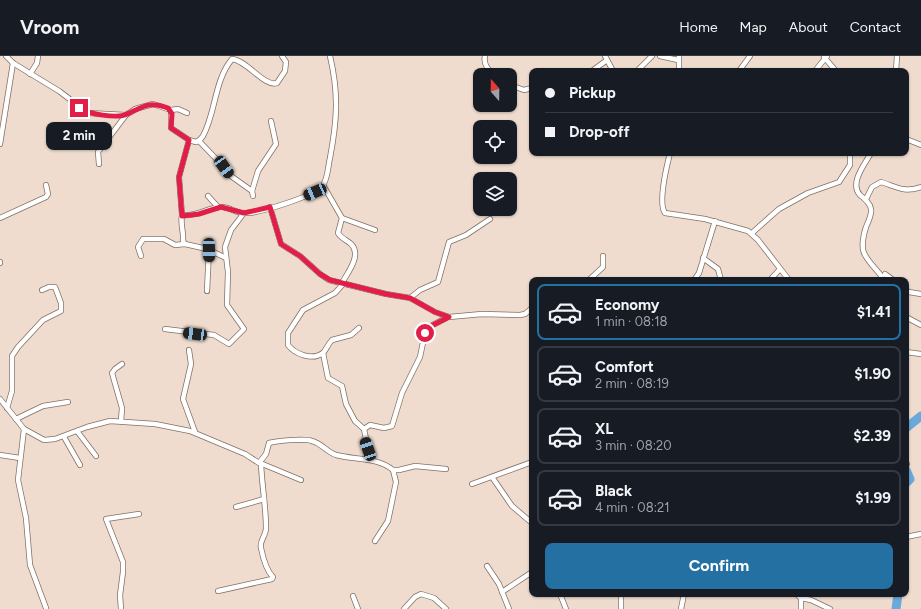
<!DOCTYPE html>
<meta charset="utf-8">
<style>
:root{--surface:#171b24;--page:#20242c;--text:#f1f3f6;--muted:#9ea1a6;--line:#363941;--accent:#2570a3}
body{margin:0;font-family:Figtree,sans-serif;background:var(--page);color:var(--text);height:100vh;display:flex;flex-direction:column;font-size:15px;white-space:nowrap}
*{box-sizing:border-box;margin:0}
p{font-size:13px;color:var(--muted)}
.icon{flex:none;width:22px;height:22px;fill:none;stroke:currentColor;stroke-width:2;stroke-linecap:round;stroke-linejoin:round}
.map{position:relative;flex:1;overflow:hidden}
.panel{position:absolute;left:529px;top:221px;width:380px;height:320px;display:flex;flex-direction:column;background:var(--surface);border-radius:8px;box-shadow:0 1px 3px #0004}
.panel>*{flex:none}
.top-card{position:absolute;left:529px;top:12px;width:380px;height:88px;border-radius:8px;box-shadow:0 1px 3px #0004;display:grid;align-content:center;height:88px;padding:0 16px;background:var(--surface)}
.needle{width:26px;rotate:340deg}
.tools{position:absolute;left:473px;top:12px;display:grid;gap:8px}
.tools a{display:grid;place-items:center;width:44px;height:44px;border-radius:8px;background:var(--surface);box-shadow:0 1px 3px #0004;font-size:20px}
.end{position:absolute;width:18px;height:18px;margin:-9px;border:5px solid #e11d48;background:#fff;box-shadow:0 0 0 2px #fff}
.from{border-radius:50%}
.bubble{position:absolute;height:28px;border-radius:8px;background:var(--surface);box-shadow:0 1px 3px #0004;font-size:13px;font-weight:700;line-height:28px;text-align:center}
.car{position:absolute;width:12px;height:24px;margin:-12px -6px;border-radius:5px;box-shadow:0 0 3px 1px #0007;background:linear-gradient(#222 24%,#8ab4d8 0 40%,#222 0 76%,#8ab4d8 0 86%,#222 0)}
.top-card b{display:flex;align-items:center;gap:14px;height:38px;font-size:15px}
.top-card b+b{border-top:1px solid var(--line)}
.top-card i{width:10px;height:10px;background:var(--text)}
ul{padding:7px 0 0;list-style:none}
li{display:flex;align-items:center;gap:12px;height:56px;margin:0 8px 6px;padding:0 8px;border:2px solid var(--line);border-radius:8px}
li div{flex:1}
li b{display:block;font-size:15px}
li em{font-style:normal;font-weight:700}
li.selected{border-color:var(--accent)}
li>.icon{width:36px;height:36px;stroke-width:1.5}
.button{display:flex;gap:8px;margin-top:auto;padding:8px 16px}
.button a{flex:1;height:46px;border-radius:8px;background:var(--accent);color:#fff;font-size:16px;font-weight:700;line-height:46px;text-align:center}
header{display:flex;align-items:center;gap:24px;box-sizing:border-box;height:56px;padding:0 20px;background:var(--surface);border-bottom:1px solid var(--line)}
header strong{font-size:19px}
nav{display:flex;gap:22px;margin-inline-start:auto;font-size:14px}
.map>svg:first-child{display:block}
</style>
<header>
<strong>Vroom</strong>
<nav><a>Home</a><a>Map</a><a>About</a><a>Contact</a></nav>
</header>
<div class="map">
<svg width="921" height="553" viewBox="0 0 921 553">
<rect width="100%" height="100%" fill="#efdccf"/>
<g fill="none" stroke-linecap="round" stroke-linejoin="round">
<!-- river -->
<g stroke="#6ba9da" stroke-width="9">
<polyline points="906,372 921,360"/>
<polyline points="906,414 910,423 906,427"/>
<polyline points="896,553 898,538"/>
</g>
<!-- street casing -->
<g stroke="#817064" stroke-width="6">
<g id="street">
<polyline points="6,0 13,7 59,35 88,57 126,59 135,53 153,48 171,54 178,53 187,57"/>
<path d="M485,0C483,8 488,14 494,19"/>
<polyline points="605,0 613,15"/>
<polyline points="660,0 678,4"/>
<polyline points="679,0 679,15"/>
<polyline points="824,1 836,15"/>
<polyline points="592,15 607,4"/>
<polyline points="637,15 652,0"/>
<polyline points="739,15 750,0"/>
<polyline points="815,15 827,0"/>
<polyline points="896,15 897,0"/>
<polyline points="30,18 37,7 38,0"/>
<polyline points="510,29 524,34 532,32"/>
<path d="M171,54V72L189,84L179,121L182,159C196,161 207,152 220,151C229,150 235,157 244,157C257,158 316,140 323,129C328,122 328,110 330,102C337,65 339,38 330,0"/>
<polyline points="906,83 921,89"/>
<path d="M189,84L196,86C199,85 201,83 203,80C216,56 214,25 232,3C248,5 264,31 277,27L285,15L286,6L282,0"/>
<polyline points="199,85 224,111 231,120 252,135 253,140"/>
<polyline points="0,88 13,7"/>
<path d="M670,97C667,109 658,147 665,157L705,163L748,175L758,184L789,224"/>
<path d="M871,97C865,108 849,127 860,139C865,143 870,147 871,153C872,159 868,166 866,171C857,200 867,201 883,222"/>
<polyline points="99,108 98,96 126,59"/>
<path d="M323,129L342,162L338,177C341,182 346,184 350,187C363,198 348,216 342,227"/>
<polyline points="252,135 258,115 276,88 271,65"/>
<polyline points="208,140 218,151"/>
<path d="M866,143L872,131L881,126C897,131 904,137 921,131"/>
<polyline points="270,151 281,188 300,200 320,218 329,224 386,238 410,242 435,256 449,261 482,258 520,259 525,258 532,252"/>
<path d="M182,159C180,167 184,177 183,185L185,188L207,193L226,202"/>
<polyline points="0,162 46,141 48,138 46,129"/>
<polyline points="342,162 375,174"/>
<polyline points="752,177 779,153 808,137 839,126 850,109 850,97"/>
<polyline points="141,200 138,191 143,183 164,183 175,189 185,188"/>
<polyline points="703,202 718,213 721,224"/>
<polyline points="0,206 0,207"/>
<polyline points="885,218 893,224"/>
<polyline points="589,224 603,211 603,200"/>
<polyline points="694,224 699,217 715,165"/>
<polyline points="770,224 780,213"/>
<path d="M344,227L335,237L303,254L288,277V289C295,298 312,305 323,297C326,294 328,288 332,284L351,279L359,272"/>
<polyline points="906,234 909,236 921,238"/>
<polyline points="207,235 209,194"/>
<polyline points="410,242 420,234 438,226 449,186 466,179 490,163"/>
<polyline points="906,261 921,269"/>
<polyline points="165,273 214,279 229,288 244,273 227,249 228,216 225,191 231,174 244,157"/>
<polyline points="189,294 191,308 183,343 195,376"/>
<polyline points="906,296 921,298"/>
<polyline points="323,297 328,322 342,330 346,348 355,365 364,373"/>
<path d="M0,343L24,373L44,384L55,383L87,371L110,365L155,368L190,375L245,398L259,407L266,398L269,387C276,385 305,382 312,385C321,387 327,396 336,399C355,404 377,401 393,414L396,426L388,465L375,485"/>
<polyline points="7,352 12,335 12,300 18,291 43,264 61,255 61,247 55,231 49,231 42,234"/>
<polyline points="16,363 43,350 68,346"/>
<polyline points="121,365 122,352 112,317 115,313 122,308"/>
<polyline points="24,373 18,424 26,462 30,509 46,552"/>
<polyline points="364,373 370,369 384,372 392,370 402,337 420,301 425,277 429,271 448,261"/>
<polyline points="364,373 368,393"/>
<polyline points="77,375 96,400"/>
<polyline points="64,381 80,409"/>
<polyline points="0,399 20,402"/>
<polyline points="260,407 301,424"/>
<polyline points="906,408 907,408"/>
<polyline points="393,414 399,414 415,410 446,413"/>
<polyline points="492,421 512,450 532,467"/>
<polyline points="472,428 532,406"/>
<polyline points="236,451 264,443"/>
<polyline points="906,481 921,478"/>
<polyline points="487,510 499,528 509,553"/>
<path d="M218,535L272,523L273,521C266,514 263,502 261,492C259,485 266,480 266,472C266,451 262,430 261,408"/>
<polyline points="502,536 532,516"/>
<polyline points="560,538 566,553"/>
<polyline points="621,538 621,553"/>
<polyline points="796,538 801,542 801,553"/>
<polyline points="353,540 358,553"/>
<polyline points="801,542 811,544 830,553"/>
<polyline points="121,553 120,539 123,516 123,506 106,463 139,458"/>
<polyline points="404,553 415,541 421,538 434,542 446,553"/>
<polyline points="681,553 684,538"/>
</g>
</g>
<!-- street -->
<use href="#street" stroke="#fff" stroke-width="4.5"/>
</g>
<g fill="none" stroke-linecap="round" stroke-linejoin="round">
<!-- route -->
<path stroke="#e11d48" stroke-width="5" d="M79,52C87,58 118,63 127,58C145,50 149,45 168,52L172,58L171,72L189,84L179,121L182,160L199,158L221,151L244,157L270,151L281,188L300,200L320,218L330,224L386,238L410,242L435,256L449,261L429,271L425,277"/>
</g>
</svg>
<div class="tools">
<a><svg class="needle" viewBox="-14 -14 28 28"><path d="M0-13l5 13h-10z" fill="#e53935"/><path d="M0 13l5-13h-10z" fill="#9ea1a6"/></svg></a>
<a><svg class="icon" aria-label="locate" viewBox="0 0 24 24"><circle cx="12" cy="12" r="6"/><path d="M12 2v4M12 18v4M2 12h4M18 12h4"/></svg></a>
<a><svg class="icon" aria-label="layers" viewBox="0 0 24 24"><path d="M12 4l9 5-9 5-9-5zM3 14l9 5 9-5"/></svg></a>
</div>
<i class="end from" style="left:425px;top:277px"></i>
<i class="end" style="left:79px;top:52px"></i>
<div class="bubble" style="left:46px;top:66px;width:66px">2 min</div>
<i class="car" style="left:224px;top:111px;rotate:145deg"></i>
<i class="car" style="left:315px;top:136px;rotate:247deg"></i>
<i class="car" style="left:209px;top:194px;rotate:179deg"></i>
<i class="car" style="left:195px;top:278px;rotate:277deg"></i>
<i class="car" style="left:368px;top:393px;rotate:341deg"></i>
<div class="top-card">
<b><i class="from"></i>Pickup</b>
<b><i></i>Drop-off</b>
</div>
<section class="panel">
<ul>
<li class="selected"><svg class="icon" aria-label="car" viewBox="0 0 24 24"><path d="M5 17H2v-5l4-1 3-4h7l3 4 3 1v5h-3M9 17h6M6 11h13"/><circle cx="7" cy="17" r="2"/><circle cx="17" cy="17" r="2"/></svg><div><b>Economy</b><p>1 min · 08:18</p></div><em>$1.41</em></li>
<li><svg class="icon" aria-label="car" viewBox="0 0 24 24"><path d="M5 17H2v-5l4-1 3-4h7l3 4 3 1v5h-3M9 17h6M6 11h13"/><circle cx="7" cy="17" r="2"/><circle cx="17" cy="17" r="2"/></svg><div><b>Comfort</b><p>2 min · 08:19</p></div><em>$1.90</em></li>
<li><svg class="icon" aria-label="car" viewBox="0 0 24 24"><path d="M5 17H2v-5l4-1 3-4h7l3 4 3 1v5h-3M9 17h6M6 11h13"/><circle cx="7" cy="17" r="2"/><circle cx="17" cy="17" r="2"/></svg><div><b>XL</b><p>3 min · 08:20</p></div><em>$2.39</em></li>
<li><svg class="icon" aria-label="car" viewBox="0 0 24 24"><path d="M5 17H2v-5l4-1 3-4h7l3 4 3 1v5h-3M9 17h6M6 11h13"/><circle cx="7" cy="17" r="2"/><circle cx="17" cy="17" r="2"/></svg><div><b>Black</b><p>4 min · 08:21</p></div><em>$1.99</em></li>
</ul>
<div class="button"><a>Confirm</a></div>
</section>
</div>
